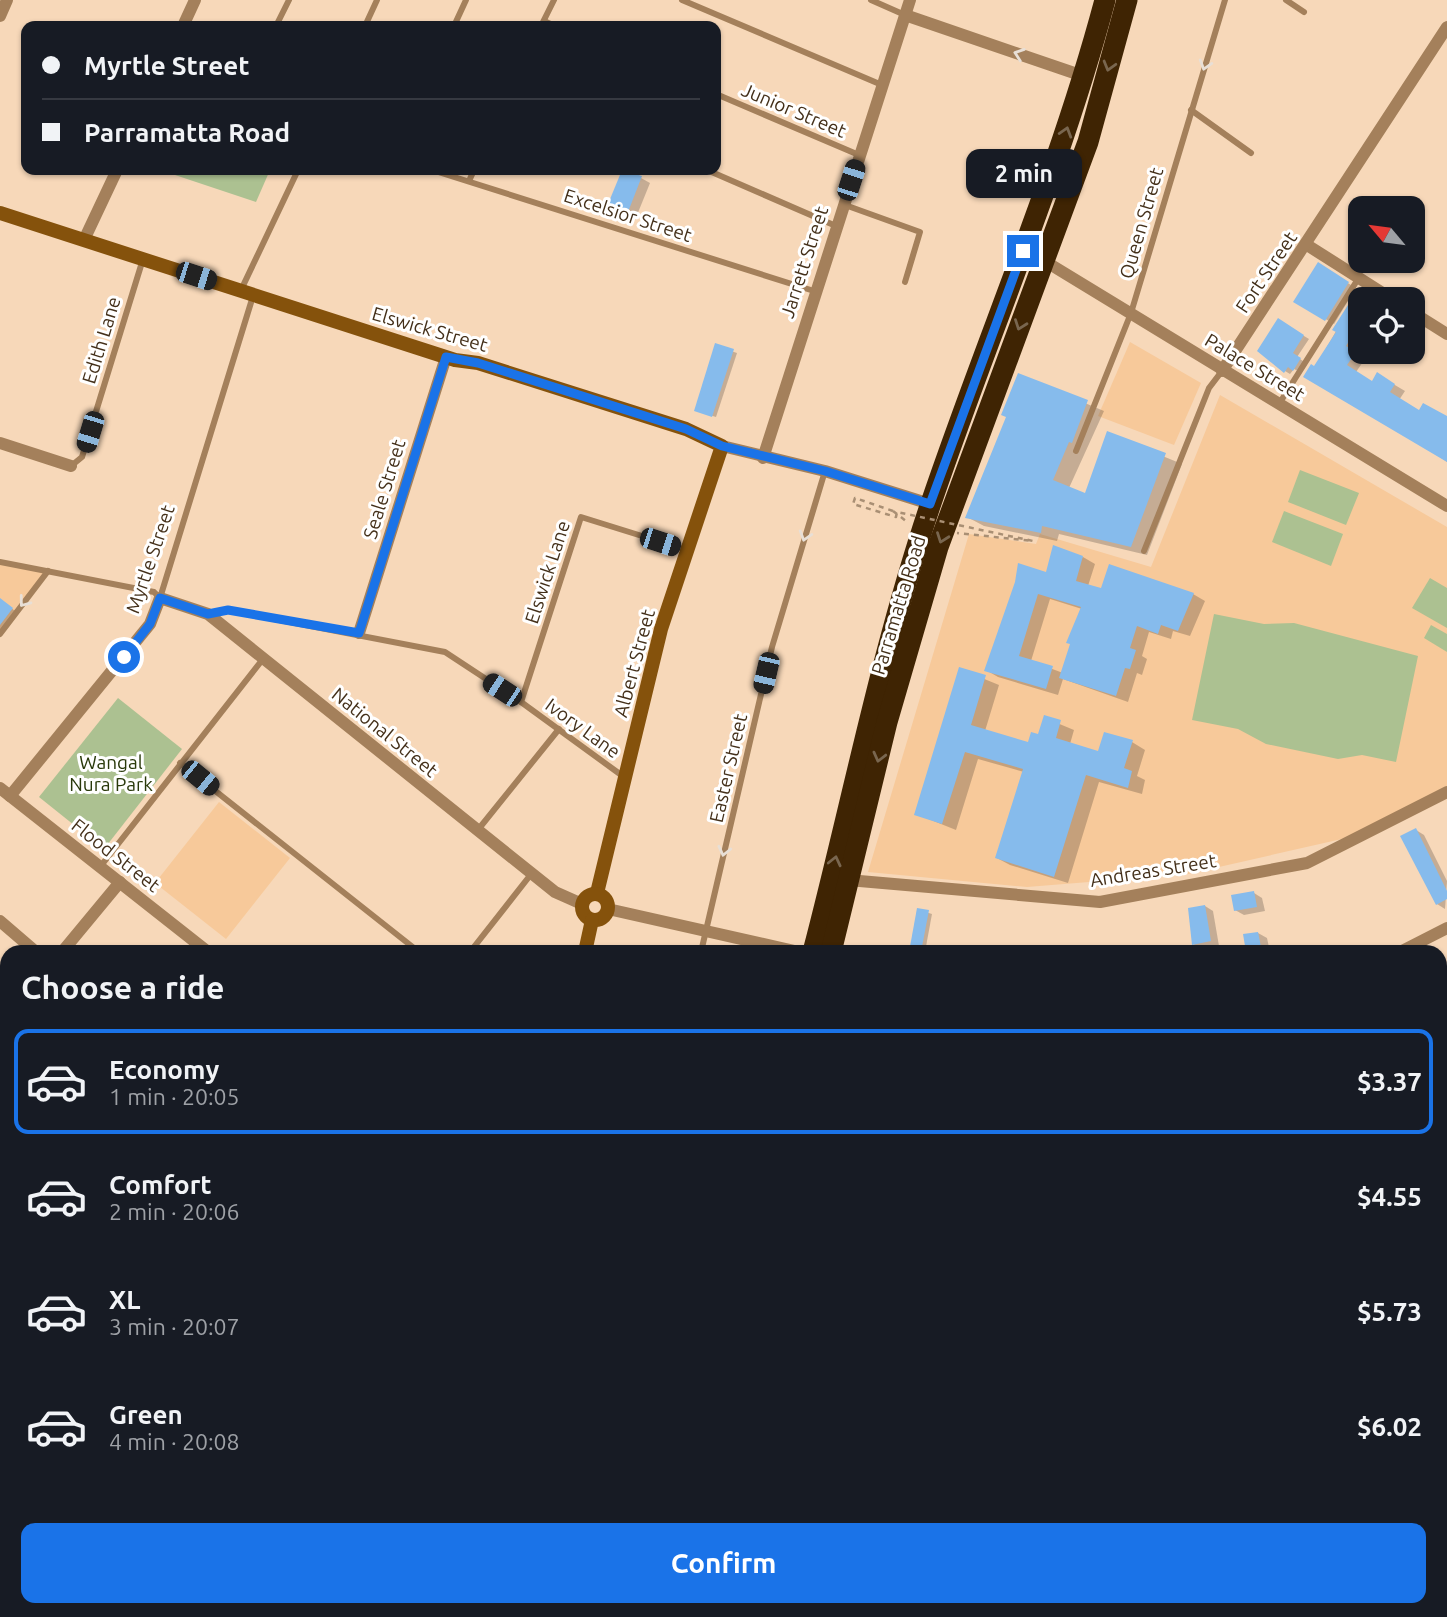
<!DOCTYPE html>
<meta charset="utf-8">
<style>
:root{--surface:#171b24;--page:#242831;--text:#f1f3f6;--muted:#9ea1a6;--line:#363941;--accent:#1a73e8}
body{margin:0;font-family:Ubuntu,sans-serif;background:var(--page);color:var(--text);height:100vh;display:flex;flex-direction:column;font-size:26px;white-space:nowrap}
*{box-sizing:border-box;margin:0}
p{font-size:23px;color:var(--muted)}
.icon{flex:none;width:38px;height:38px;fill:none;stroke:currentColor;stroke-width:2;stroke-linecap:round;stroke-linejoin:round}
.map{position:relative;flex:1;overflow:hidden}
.sheet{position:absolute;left:0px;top:945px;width:1447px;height:672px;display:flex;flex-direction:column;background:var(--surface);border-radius:21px 21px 0 0;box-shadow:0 2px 5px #0004}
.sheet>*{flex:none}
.top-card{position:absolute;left:21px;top:21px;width:700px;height:154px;border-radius:14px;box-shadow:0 2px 5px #0004;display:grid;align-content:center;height:154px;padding:0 21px;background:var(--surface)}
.needle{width:46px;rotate:299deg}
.fabs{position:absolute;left:1348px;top:196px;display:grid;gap:14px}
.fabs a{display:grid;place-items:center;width:77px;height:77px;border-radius:14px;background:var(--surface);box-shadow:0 2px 5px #0004;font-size:35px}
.end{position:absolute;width:32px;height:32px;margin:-16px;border:9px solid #1a73e8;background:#fff;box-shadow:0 0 0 4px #fff}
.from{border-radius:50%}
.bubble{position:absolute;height:49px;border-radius:14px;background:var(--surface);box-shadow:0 2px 5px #0004;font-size:23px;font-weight:700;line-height:49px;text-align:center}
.car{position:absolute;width:21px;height:42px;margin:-21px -10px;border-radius:9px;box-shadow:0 0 5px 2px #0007;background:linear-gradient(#222 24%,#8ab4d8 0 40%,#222 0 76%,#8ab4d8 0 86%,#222 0)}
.top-card b{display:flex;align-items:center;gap:24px;height:66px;font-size:26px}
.top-card b+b{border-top:2px solid var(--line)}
.top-card i{width:18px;height:18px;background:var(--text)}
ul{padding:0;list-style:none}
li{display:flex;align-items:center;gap:21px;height:105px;margin:0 14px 10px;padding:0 7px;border:4px solid transparent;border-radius:14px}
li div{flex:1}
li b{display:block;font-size:26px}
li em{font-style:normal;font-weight:700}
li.active{border-color:var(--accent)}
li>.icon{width:63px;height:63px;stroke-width:1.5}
h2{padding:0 21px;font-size:32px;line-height:84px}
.primary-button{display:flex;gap:14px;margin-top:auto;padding:14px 21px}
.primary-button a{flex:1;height:80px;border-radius:14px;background:var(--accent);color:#fff;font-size:28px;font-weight:700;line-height:80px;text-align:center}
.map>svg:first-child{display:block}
</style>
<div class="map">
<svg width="1447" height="1617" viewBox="0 0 1447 1617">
<rect width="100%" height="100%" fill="#f7d8b9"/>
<!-- built -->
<g fill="#f7c99a">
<polygon points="1130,342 1201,383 1174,445 1098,416"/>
<polygon points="1220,395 1447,527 1447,786 1355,836 1188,874 1027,887 868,872 969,534 1036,544 1040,534 1151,567"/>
<polygon points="0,562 48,571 0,631"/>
<polygon points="219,802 290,858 226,939 155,883"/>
</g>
<!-- green -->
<g fill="#acc191">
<polygon points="160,170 270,170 256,202"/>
<polygon points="1300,470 1359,493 1346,525 1288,502"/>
<polygon points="1284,511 1343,534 1331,566 1272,542"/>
<polygon points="1430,578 1447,588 1447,628 1412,608"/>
<polygon points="1214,614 1264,624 1294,623 1418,656 1396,762 1362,755 1338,759 1266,744 1238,729 1192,720"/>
<polygon points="1431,625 1447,634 1447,652 1424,638"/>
<polygon points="118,698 182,749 104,849 39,797"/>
<polygon points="1447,1059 1447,1330 1440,1330 1440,1063"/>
<polygon points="0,1202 7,1208 7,1294 0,1303"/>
</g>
<!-- shadow -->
<g fill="#0003" fill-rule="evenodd">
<polygon points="641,178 650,183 637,215 619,208"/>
<polygon points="1318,265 1356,288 1334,324 1295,301"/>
<polygon points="1356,296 1361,299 1360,346 1356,353 1365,359 1356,372 1373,383 1378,375 1405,391 1399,400 1419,412 1447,418 1447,462 1315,368"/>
<polygon points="1279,321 1309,339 1297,357 1306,363 1300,372 1294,369 1290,374 1285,371"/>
<polygon points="716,346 737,353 716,417 700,412"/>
<polygon points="1018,375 1104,411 1069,488 1086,495 1109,434 1182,464 1147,555 1059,534 1057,541 984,526 967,517 1008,417"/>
<path d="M1083,557L1095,564L1088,586L1102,591L1193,594L1205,601L1190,636L1173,631L1171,639L1149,632L1142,656L1147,659L1142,675L1137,673L1128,702L1063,679L1058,695L998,677L986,670L1047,574ZM1050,599L1082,609L1063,673L1031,661Z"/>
<polygon points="0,599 15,611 0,631"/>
<polygon points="960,669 999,685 985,731 1030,744 1039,736 1045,718 1074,730 1070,744 1099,753 1132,742 1145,750 1137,776 1145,780 1142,794 1099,782 1068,883 1010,865 997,858 1024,772 978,759 956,830 916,814"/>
<polygon points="1416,830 1424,835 1447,881 1445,909 1437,904"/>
<polygon points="1254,893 1262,898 1265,911 1244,915 1235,910"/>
<polygon points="1205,906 1213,911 1219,946 1202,949 1193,944"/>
<polygon points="919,910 932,914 925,952 910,952"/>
<polygon points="1258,933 1267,938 1270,952 1246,952 1245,936"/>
<polygon points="1440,1073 1445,1076 1445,1085 1440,1085"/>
<polygon points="487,1610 481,1617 418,1617 422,1610"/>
<polygon points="527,1610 626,1610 622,1617 536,1617"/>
<polygon points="677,1610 756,1610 733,1617 677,1617"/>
</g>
<!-- building -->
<g fill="#86bbec">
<polygon points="622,170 642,176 628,212 608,204"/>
<polygon points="1318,262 1349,282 1325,321 1293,302"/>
<polygon points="1355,294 1360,296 1360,323 1346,346 1356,352 1347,365 1372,381 1377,372 1395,384 1390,392 1419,410 1423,403 1447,416 1447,462 1303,377 1311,364 1314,366 1336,332 1332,330"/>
<polygon points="1278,318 1304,335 1293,353 1301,358 1293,371 1288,367 1284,373 1257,351"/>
<polygon points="715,343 734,349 712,417 694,411"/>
<polygon points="1018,373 1088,400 1072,443 1069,442 1053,480 1085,493 1107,431 1166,453 1131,547 1042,526 1041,533 965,518 1006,417 1001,415"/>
<polygon points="1053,545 1083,556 1076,581 1101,588 1109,564 1194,593 1178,631 1161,625 1158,634 1137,626 1130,648 1136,650 1130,669 1125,668 1116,696 1059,678 1070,644 1066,643 1081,607 1038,594 1019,656 1053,666 1046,689 984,671 1015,582 1018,563 1046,572"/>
<polygon points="0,598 13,608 0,625"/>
<polygon points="959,667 986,675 971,725 1028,742 1031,732 1038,734 1044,715 1061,720 1056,738 1098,751 1104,732 1133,740 1124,768 1132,771 1128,788 1086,775 1054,877 995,858 1023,769 965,752 942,824 914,815"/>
<polygon points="1416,828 1447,891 1447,899 1436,905 1400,836"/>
<polygon points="1254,891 1257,907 1234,911 1231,895"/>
<polygon points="1205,905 1211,941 1192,945 1188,908"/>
<polygon points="917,908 929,910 921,952 909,952"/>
<polygon points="1258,932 1262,952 1246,952 1243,934"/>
</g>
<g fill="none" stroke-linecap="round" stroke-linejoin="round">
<!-- path -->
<g stroke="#a98f74" stroke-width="2.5" stroke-dasharray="5 5" stroke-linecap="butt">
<polyline points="893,511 906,521"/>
<polyline points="1440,1227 1447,1228"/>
<polyline points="1440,1536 1447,1536"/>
</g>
<!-- lane -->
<g stroke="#a4805b" stroke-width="6">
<polyline points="682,0 882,85"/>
<polyline points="871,0 905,15"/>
<polyline points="1286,0 1304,12"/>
<polyline points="544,21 555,26"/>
<polyline points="276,26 289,0"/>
<polyline points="365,26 377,0"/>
<polyline points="454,26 466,0"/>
<polyline points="541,26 554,0"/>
<polyline points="716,94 859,155"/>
<polyline points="1191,110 1251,153"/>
<polyline points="432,170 814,291"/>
<polyline points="707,170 836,226"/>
<polyline points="469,181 474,170"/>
<polyline points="845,205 920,232 905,282"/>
<polyline points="241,290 298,170"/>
<polyline points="1279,404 1358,279"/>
<polyline points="1076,451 1131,313 1225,0"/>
<polyline points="71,466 82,457 143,259"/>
<polyline points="1144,551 1209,388 1222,371"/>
<polyline points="0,562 154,592 160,598 253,296"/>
<polyline points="210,614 227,610 445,652 521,702 624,777"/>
<polyline points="0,634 48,571"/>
<polyline points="521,702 581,517 687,550"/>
<polyline points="180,763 419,952"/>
<polyline points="477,831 559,729"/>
<polyline points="100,867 263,659"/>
<polyline points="470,952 532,873"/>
<polyline points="701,952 772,647 825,471"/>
<polyline points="1440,1057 1447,1053"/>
<polyline points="753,1617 756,1610"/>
</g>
<!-- street -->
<g stroke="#a4805b" stroke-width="12">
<polyline points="905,15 1083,76"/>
<polyline points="0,16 7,0"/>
<polyline points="183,26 195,0"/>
<polyline points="84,240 117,170"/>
<polyline points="1307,245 1392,299"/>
<polyline points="1043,260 1447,506"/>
<polyline points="1412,312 1447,334"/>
<polyline points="1222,371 1447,27"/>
<polyline points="0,443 71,466"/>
<polyline points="722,446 825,471 930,504"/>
<polyline points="763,458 910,0"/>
<polyline points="359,633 446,357"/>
<polyline points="0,788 208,952"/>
<polyline points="10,796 150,624 160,598 208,614 555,892 582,904"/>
<polyline points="848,880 1100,902 1307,863 1447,792"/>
<polyline points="608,909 799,952"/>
<polyline points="0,921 36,952"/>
<polyline points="62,952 120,882"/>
<polyline points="1400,952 1447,928"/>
<polyline points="0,1189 7,1195"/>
<polyline points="1440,1343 1447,1343"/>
<polyline points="507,1610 516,1617"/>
<polyline points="904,1610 908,1617"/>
<polyline points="9,1617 14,1610"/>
</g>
<!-- secondary -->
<g stroke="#85520c" stroke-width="14">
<polyline points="0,213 455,360 478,363 686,429 722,446 661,629 597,893"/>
<circle cx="595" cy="907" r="13"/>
<polyline points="585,952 592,920"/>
<polyline points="1440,1516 1447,1516"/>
</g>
<!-- primary -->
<g stroke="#5d390c" stroke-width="18">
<polyline points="0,1367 7,1373"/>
<polyline points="292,1610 300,1617"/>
</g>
<!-- highway -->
<g stroke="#3f2403" stroke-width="21">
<path d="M813,952C852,803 881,652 930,506C987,337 1059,173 1105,0"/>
<polyline points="831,952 887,722 938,547 1088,142 1127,0"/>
<polyline points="622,1617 626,1610"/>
<polyline points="645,1617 649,1610"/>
</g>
<!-- path-bridge -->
<polyline stroke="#a98f74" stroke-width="2.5" stroke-dasharray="5 5" stroke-linecap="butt" points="893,511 855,498 853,504 896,517 897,512 1033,541 957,533"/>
</g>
<!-- one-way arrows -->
<defs><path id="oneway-chevron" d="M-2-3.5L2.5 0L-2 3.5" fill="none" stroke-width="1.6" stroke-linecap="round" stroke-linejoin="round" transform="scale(1.75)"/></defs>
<g stroke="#e8dfd6">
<use href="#oneway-chevron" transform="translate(1019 54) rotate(-161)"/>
<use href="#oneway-chevron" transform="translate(1205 65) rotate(107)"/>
<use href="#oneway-chevron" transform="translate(805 536) rotate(107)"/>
<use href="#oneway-chevron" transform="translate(24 602) rotate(127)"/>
<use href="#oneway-chevron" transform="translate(724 851) rotate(103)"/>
</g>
<g stroke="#79664f">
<use href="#oneway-chevron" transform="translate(1109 66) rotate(106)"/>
<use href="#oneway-chevron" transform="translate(1066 132) rotate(-73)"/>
<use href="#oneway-chevron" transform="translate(1020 325) rotate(110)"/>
<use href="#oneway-chevron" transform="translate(942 538) rotate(110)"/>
<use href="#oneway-chevron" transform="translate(879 757) rotate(104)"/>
<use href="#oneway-chevron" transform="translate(835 861) rotate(-77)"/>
</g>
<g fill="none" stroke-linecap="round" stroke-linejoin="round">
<!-- route -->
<polyline stroke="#1a73e8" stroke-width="9" points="124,657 150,624 160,598 208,614 228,610 359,633 446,357 478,363 686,429 722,446 825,471 930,504 1023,251"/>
</g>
<g text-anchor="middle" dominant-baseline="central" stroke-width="6" stroke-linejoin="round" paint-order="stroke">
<!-- street labels -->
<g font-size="19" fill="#44301a" stroke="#fff">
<text transform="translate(794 110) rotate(23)">Junior Street</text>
<text transform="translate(628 215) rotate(18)">Excelsior Street</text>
<text transform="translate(1141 223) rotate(-74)">Queen Street</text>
<text transform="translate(804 262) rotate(-72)">Jarrett Street</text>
<text transform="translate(1266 272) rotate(-56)">Fort Street</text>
<text transform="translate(430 329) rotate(16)">Elswick Street</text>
<text transform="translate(101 340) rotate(-73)">Edith Lane</text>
<text transform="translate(1255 367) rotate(31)">Palace Street</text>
<text transform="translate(384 489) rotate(-73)">Seale Street</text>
<text transform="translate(150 559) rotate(-71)">Myrtle Street</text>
<text transform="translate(547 572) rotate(-72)">Elswick Lane</text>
<text transform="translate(898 605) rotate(-73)">Parramatta Road</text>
<text transform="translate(634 663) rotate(-75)">Albert Street</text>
<text transform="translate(583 728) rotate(36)">Ivory Lane</text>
<text transform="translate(385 732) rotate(39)">National Street</text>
<text transform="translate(728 768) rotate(-77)">Easter Street</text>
<text transform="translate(116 855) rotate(38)">Flood Street</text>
<text transform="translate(1153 870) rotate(-9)">Andreas Street</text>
</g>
<!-- park labels -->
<g font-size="19" fill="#29390a" stroke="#fff">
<text x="111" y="762">Wangal<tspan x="111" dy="22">Nura Park</tspan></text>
</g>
</g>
</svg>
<div class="fabs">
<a><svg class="needle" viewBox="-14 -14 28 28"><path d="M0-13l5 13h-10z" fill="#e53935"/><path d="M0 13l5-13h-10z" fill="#9ea1a6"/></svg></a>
<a><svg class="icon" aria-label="locate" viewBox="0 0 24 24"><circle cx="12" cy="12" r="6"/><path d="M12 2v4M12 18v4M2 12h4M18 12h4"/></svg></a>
</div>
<i class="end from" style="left:124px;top:657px"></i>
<i class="end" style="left:1023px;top:251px"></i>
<div class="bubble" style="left:966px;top:149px;width:116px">2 min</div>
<i class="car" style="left:851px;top:180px;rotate:18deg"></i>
<i class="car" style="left:196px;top:276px;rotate:108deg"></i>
<i class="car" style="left:90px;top:432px;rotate:197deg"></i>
<i class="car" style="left:660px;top:542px;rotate:108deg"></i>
<i class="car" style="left:766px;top:673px;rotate:193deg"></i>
<i class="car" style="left:502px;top:690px;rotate:303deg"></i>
<i class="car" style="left:200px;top:778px;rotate:129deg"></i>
<div class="top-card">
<b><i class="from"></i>Myrtle Street</b>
<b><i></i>Parramatta Road</b>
</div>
<section class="sheet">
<h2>Choose a ride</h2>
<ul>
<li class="active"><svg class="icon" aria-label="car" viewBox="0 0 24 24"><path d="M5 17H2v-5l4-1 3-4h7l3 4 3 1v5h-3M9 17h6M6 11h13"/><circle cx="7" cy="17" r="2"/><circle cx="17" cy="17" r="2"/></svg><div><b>Economy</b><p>1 min · 20:05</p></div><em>$3.37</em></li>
<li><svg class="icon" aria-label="car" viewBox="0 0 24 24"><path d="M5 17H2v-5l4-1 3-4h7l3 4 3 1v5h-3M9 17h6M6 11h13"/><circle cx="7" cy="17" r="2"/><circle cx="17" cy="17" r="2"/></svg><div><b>Comfort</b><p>2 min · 20:06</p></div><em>$4.55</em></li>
<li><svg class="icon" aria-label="car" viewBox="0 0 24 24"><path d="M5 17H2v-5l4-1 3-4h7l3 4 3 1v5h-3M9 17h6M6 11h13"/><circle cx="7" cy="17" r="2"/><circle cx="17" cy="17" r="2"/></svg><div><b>XL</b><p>3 min · 20:07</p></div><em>$5.73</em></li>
<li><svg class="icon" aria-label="car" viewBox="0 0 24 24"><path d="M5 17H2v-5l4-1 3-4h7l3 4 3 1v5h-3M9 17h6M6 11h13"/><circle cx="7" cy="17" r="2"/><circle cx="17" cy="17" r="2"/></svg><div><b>Green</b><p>4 min · 20:08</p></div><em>$6.02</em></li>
</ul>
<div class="primary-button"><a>Confirm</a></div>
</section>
</div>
